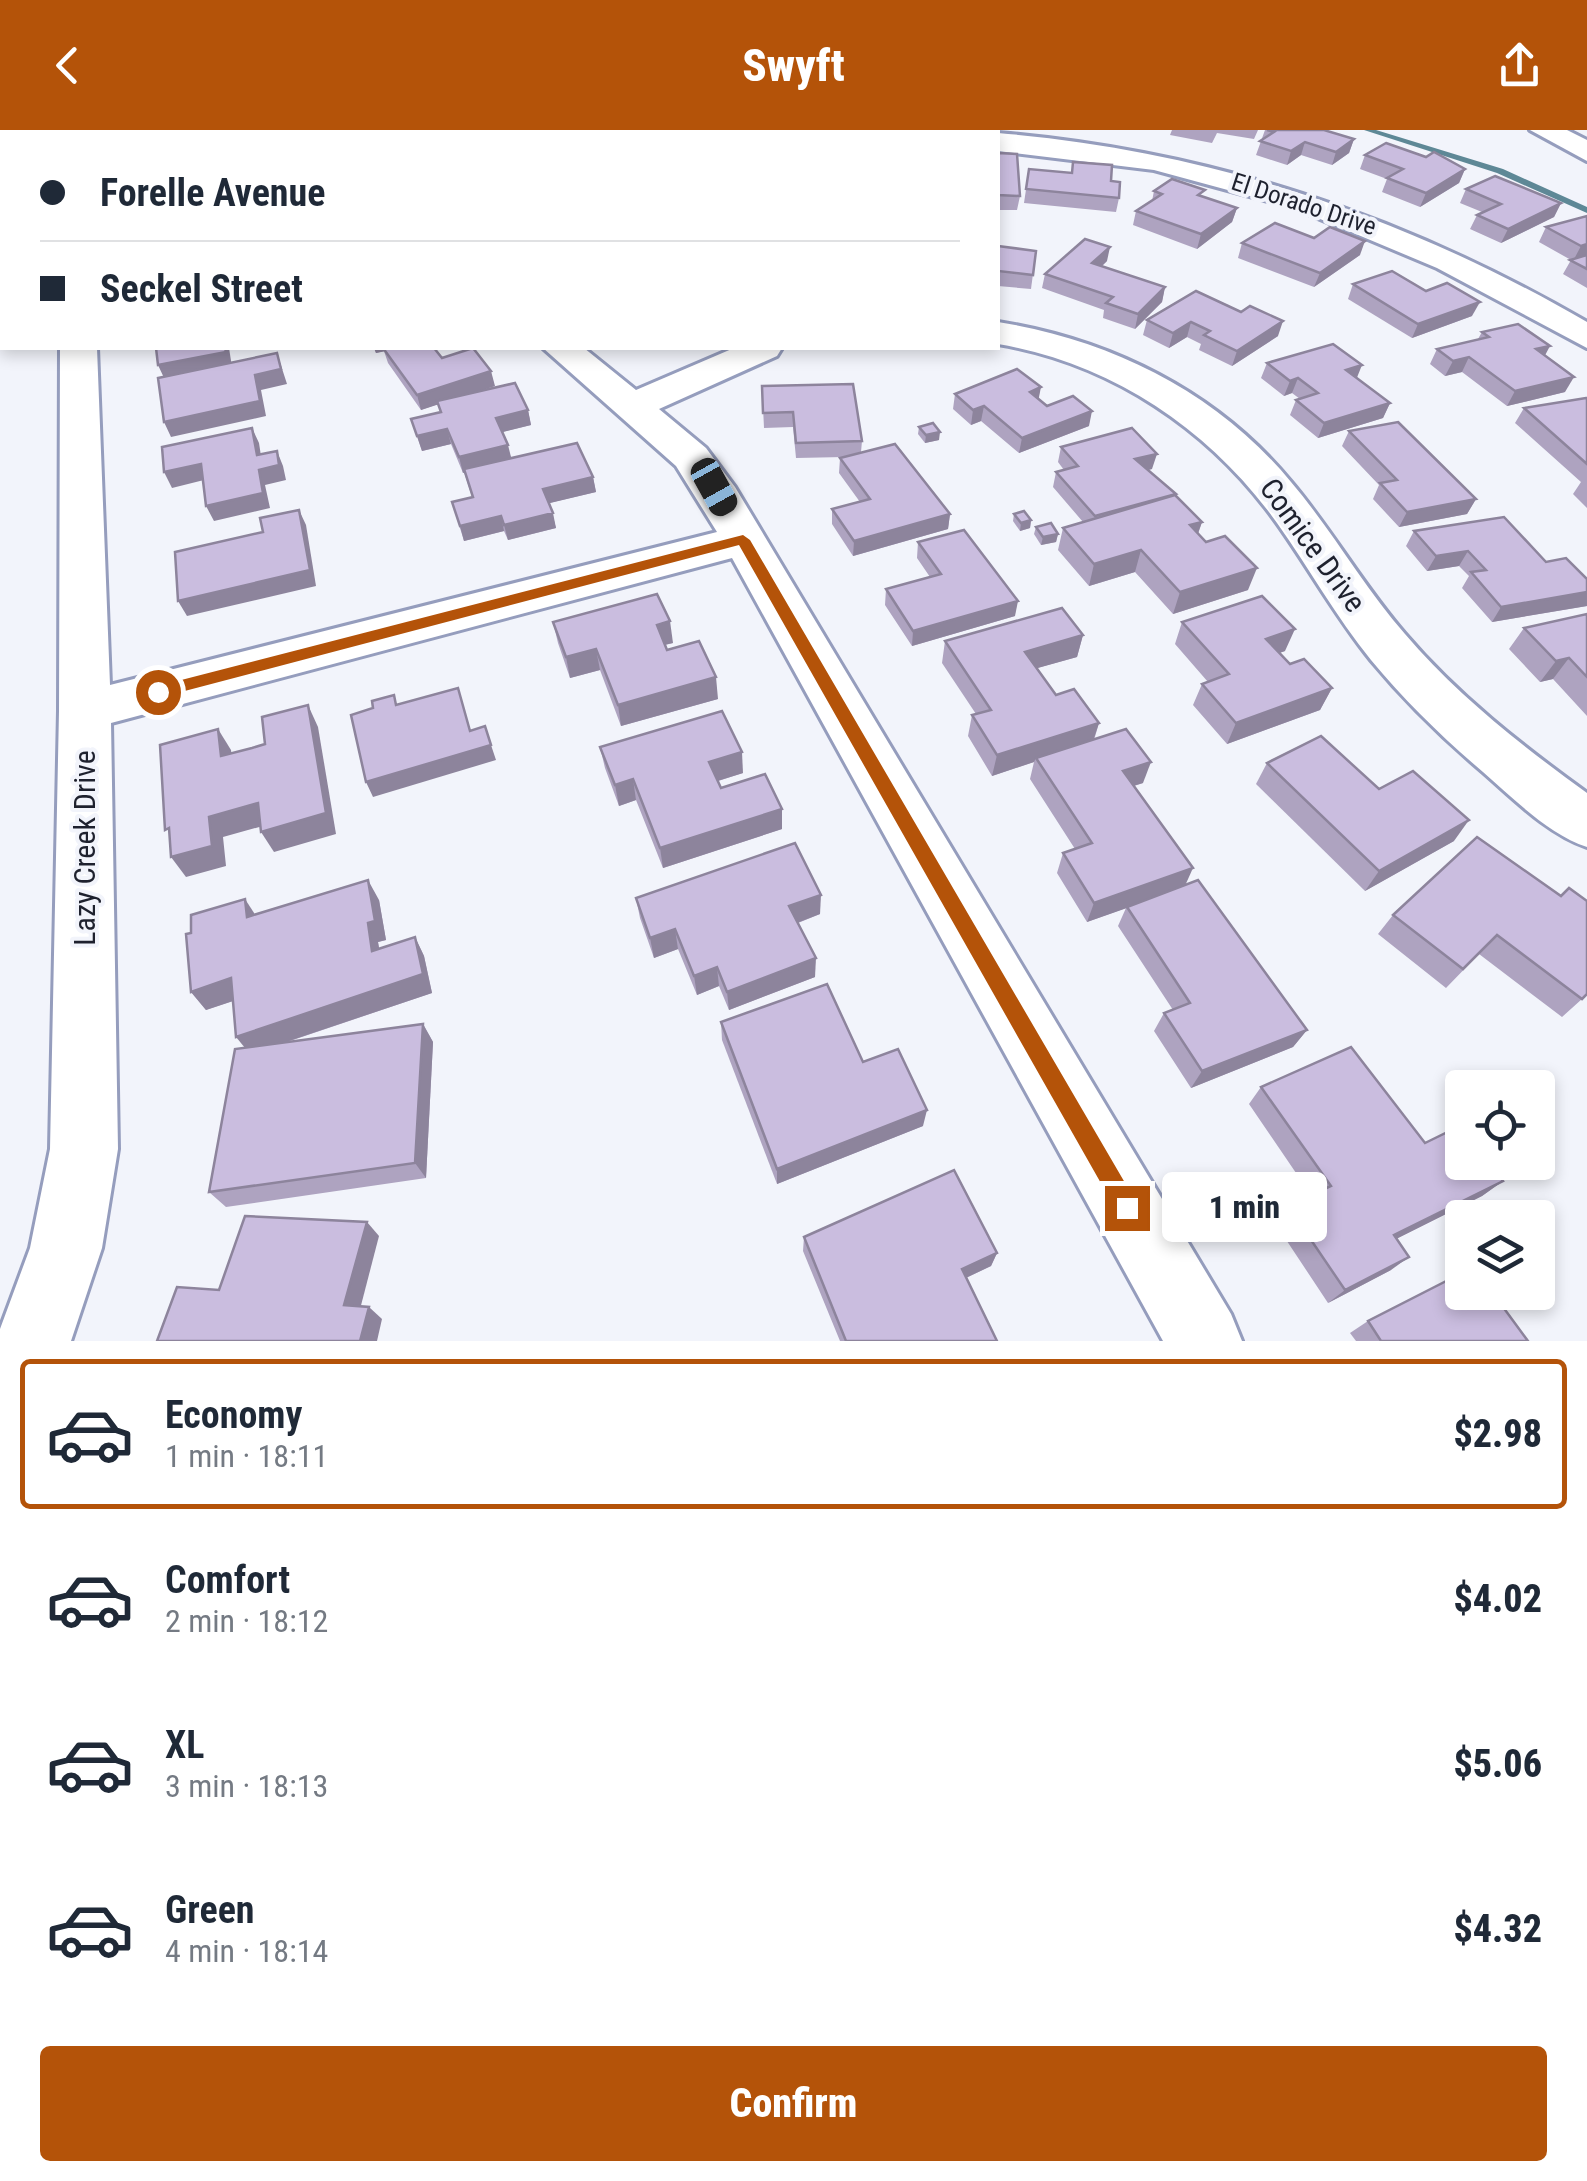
<!DOCTYPE html>
<meta charset="utf-8">
<style>
:root{--surface:#fff;--page:#f6f6f7;--text:#1f2937;--muted:#747a83;--line:#e0e1e3;--accent:#b45309}
body{margin:0;font-family:"Roboto Condensed",sans-serif;background:var(--page);color:var(--text);height:100vh;display:flex;flex-direction:column;font-size:38px;white-space:nowrap}
*{box-sizing:border-box;margin:0}
p{font-size:32px;color:var(--muted)}
.icon{flex:none;width:55px;height:55px;fill:none;stroke:currentColor;stroke-width:2;stroke-linecap:round;stroke-linejoin:round}
.map{position:relative;height:1211px;overflow:hidden}
.details{display:flex;flex-direction:column;background:var(--surface);flex:1}
.details>*{flex:none}
.guide{position:absolute;left:0px;top:0px;width:1000px;height:220px;box-shadow:0 5px 15px #0003;display:grid;align-content:center;height:220px;padding:0 40px;background:var(--surface)}
.tools{position:absolute;left:1445px;top:940px;display:grid;gap:20px}
.tools a{display:grid;place-items:center;width:110px;height:110px;border-radius:10px;background:var(--surface);box-shadow:0 5px 15px #0003;font-size:50px}
.end{position:absolute;width:45px;height:45px;margin:-22px;border:12px solid #b45309;background:#fff;box-shadow:0 0 0 5px #fff}
.from{border-radius:50%}
.bubble{position:absolute;height:70px;border-radius:10px;background:var(--surface);box-shadow:0 5px 15px #0003;font-size:32px;font-weight:800;line-height:70px;text-align:center}
.car{position:absolute;width:30px;height:60px;margin:-30px -15px;border-radius:12px;box-shadow:0 0 8px 2px #0007;background:linear-gradient(#222 24%,#8ab4d8 0 40%,#222 0 76%,#8ab4d8 0 86%,#222 0)}
.guide b{display:flex;align-items:center;gap:35px;height:95px;font-size:38px}
.guide b+b{border-top:2px solid var(--line)}
.guide i{width:25px;height:25px;background:var(--text)}
ul{padding:18px 0 0;list-style:none}
li{display:flex;align-items:center;gap:30px;height:150px;margin:0 20px 15px;padding:0 20px;border:5px solid transparent;border-radius:10px}
li div{flex:1}
li b{display:block;font-size:38px}
li em{font-style:normal;font-weight:800}
li.on{border-color:var(--accent)}
li>.icon{width:90px;height:90px;stroke-width:1.5}
.button{display:flex;gap:20px;margin-top:auto;padding:20px 40px}
.button a{flex:1;height:115px;border-radius:10px;background:var(--accent);color:#fff;font-size:40px;font-weight:800;line-height:115px;text-align:center}
header{display:flex;justify-content:space-between;align-items:center;height:130px;padding:0 40px;background:var(--accent);color:#fff;font-size:45px;font-weight:800}
.map>svg:first-child{display:block}
</style>
<header><svg class="icon" aria-label="back" viewBox="0 0 24 24"><path d="M15 5l-7 7 7 7"/></svg>Swyft<svg class="icon" aria-label="share" viewBox="0 0 24 24"><path d="M12 15V3M7 8l5-5 5 5M5 13v7h14v-7"/></svg></header>
<div class="map">
<svg width="1587" height="1211" viewBox="0 0 1587 1211">
<rect width="100%" height="100%" fill="#f2f4fb"/>
<g fill="none" stroke-linecap="round" stroke-linejoin="round">
<!-- stream -->
<polygon fill="#5e8896" fill-rule="evenodd" points="1364,0 1376,0 1503,39 1587,77 1587,83 1497,43"/>
<!-- minor casing -->
<g stroke="#959dbd" stroke-width="6">
<g id="minor">
<polygon points="21,0 51,0 51,2 22,2"/>
<polygon points="79,0 109,0 110,2 81,2"/>
<polygon points="428,0 458,0 459,2 430,2"/>
<polygon points="1530,0 1567,0 1587,10 1587,31"/>
<path d="M998,3C1211,21 1402,85 1587,192V218L1437,138L1294,78L1154,40L998,21Z"/>
<rect x="0" y="74" width="2" height="20"/>
<path d="M998,192C1111,210 1217,262 1291,352C1332,400 1363,456 1405,504C1457,565 1522,616 1587,663V717C1548,704 1514,669 1483,642C1443,608 1405,571 1371,530C1336,487 1309,438 1277,393C1210,299 1111,233 998,214Z"/>
<polygon points="60,218 97,218 110,555 717,402 676,336 543,218 584,218 636,260 734,218 782,218 777,226 659,279 706,318 735,357 1231,1184 1242,1211 1163,1211 732,428 111,593 118,1019 102,1118 71,1211 0,1211 0,1199 30,1118 50,1019 59,581"/>
</g>
</g>
<!-- minor -->
<use href="#minor" fill="#fff" fill-rule="evenodd"/>
</g>
<!-- wall -->
<g fill="#aea3c0">
<polygon points="1172,0 1258,0 1254,9 1217,3 1212,13 1170,5"/>
<polygon points="1265,0 1324,0 1354,9 1349,23 1332,35 1301,25 1287,35 1256,25"/>
<polygon points="998,23 1020,66 1017,80 998,80"/>
<polygon points="1365,25 1426,27 1465,39 1459,53 1420,77 1382,62 1387,49 1360,39"/>
<polygon points="1029,39 1111,51 1119,68 1116,82 1024,73"/>
<polygon points="1466,59 1561,73 1554,87 1501,113 1470,99 1477,85 1482,82 1460,73"/>
<polygon points="1154,61 1237,78 1232,92 1197,119 1133,95 1136,81 1152,71"/>
<polygon points="1587,86 1587,158 1563,144 1571,130 1539,112 1546,97"/>
<polygon points="1242,113 1360,125 1314,157 1238,128"/>
<polygon points="998,116 1036,121 1031,159 998,156"/>
<polygon points="1107,131 1102,136 1165,157 1162,172 1135,199 1103,188 1104,180 1042,158 1045,144"/>
<polygon points="1353,154 1426,161 1472,186 1412,208 1348,169"/>
<polygon points="1196,161 1278,206 1232,236 1199,220 1201,214 1187,207 1169,218 1143,205 1147,190"/>
<polygon points="1482,202 1545,226 1565,262 1507,276 1462,242 1445,246 1430,234 1437,219 1478,209"/>
<polygon points="374,218 434,218 442,228 495,256 473,263 528,280 531,295 502,302 511,328 593,347 596,362 549,373 556,398 508,410 504,401 464,411 452,372 472,367 464,342 463,343 451,314 422,321 411,289 440,282 438,274 421,280 388,233 384,221 376,223"/>
<polygon points="1267,233 1357,248 1390,273 1383,288 1318,308 1290,285 1296,270 1300,269 1292,263 1284,266 1261,248"/>
<polygon points="762,256 862,311 861,322 950,384 948,399 853,426 832,394 832,379 860,372 839,343 840,328 844,327 796,328 793,297 764,298"/>
<polygon points="955,264 1039,269 1047,276 1089,296 1019,323 981,291 971,295 953,279"/>
<polygon points="1587,268 1587,378 1573,364 1581,352 1515,293 1524,278"/>
<polygon points="919,297 939,310 925,313 918,304"/>
<polygon points="1349,301 1476,369 1467,384 1399,397 1373,369 1379,355 1342,316"/>
<polygon points="1061,317 1152,339 1148,340 1202,392 1198,404 1248,460 1173,484 1135,442 1089,456 1058,420 1063,398 1083,392 1053,357 1056,342 1064,340 1058,332"/>
<polygon points="1014,384 1031,390 1030,398 1020,401 1013,391"/>
<polygon points="1036,397 1058,404 1056,412 1041,415 1034,404"/>
<polygon points="1414,401 1546,432 1587,449 1587,476 1492,492 1462,458 1469,446 1459,436 1427,441 1406,416"/>
<polygon points="918,412 1015,486 912,516 885,475 886,459 930,447 917,428"/>
<polygon points="1587,484 1587,586 1553,549 1540,552 1509,519 1524,498"/>
<polygon points="553,492 673,513 665,515 667,520 718,569 621,596 600,540 570,548 558,513"/>
<polygon points="1182,492 1285,521 1279,523 1290,534 1332,558 1320,580 1227,614 1193,575 1202,554 1208,552 1175,514"/>
<polygon points="1083,505 1077,527 1037,538 1056,565 1099,593 1094,610 1143,653 1134,656 1185,755 1307,900 1293,917 1191,958 1154,901 1164,883 1173,880 1118,796 1126,778 1087,792 1057,743 1063,723 1075,719 1030,649 1034,632 992,646 968,606 972,585 976,584 942,533 945,511"/>
<polygon points="600,617 743,643 718,651 721,658 782,699 663,738 636,670 619,676 605,638"/>
<polygon points="1267,633 1379,659 1454,711 1365,761 1256,654"/>
<polygon points="1477,707 1582,869 1562,887 1479,824 1446,858 1378,804 1393,785"/>
<polygon points="636,768 820,784 798,793 815,847 729,880 719,856 697,865 678,819 654,828 640,788"/>
<polygon points="379,770 386,810 378,812 379,819 415,807 424,826 432,863 287,912 423,894 433,912 426,1048 226,1077 209,1062 245,918 233,871 206,880 191,862 255,785"/>
<polygon points="721,892 863,932 923,996 777,1054 722,910"/>
<polygon points="1261,957 1425,1013 1503,1051 1482,1066 1396,1109 1391,1140 1328,1173 1273,1090 1288,1076 1311,1065 1249,974"/>
<polygon points="804,1107 997,1123 991,1136 966,1148 997,1211 840,1211 803,1121"/>
<polygon points="1368,1191 1528,1211 1356,1211 1350,1203"/>
</g>
<!-- shaded-wall -->
<g fill="#8d849c">
<polygon points="176,0 241,0 242,1 176,2"/>
<polygon points="352,0 376,0 377,2 353,2"/>
<rect x="655" y="0" width="21" height="2"/>
<polygon points="0,9 2,12 0,21 2,25 2,56 0,56"/>
<polygon points="1354,9 1349,23 1332,35 1336,22"/>
<polygon points="1305,12 1301,25 1287,35 1291,21"/>
<polygon points="1465,39 1459,53 1420,77 1426,63"/>
<polygon points="1561,73 1554,87 1501,113 1508,99"/>
<polygon points="1237,78 1232,92 1197,119 1201,104"/>
<polygon points="1365,111 1360,125 1314,157 1320,143"/>
<polygon points="1587,114 1587,126 1573,131 1581,116"/>
<polygon points="1110,117 1107,131 1089,148 1092,133"/>
<polygon points="1165,157 1162,172 1135,199 1138,184"/>
<polygon points="1480,172 1472,186 1412,208 1418,194"/>
<polygon points="1283,191 1278,206 1232,236 1237,221"/>
<polygon points="1191,192 1187,207 1169,218 1173,203"/>
<polygon points="1550,216 1542,231 1536,219"/>
<polygon points="225,218 229,218 232,237 165,250 158,235"/>
<polygon points="374,218 402,218 376,223"/>
<polygon points="277,223 287,254 261,260 266,286 171,307 164,292 255,245"/>
<polygon points="1469,227 1462,242 1445,246 1453,231"/>
<polygon points="1362,235 1356,250 1346,240"/>
<polygon points="491,241 495,256 421,280 417,265"/>
<polygon points="1574,247 1565,262 1507,276 1515,261"/>
<polygon points="1298,248 1292,263 1284,266 1290,251"/>
<polygon points="1041,257 1038,272 1030,262"/>
<polygon points="1390,273 1383,288 1318,308 1324,293"/>
<polygon points="984,276 981,291 971,295 973,280"/>
<polygon points="528,280 531,295 499,303 496,288"/>
<polygon points="1092,281 1089,296 1019,323 1022,308"/>
<polygon points="252,298 259,313 263,339 277,321 283,336 286,350 265,355 270,378 214,391 206,376 257,325"/>
<polygon points="447,299 451,314 422,321 417,306"/>
<polygon points="940,302 939,310 925,313 926,305"/>
<polygon points="508,315 512,331 463,343 459,327"/>
<polygon points="1157,324 1152,339 1131,344 1135,329"/>
<polygon points="201,334 208,349 172,358 164,342"/>
<polygon points="593,347 596,362 546,374 543,359"/>
<polygon points="1476,369 1467,384 1399,397 1407,382"/>
<polygon points="299,380 306,395 316,456 187,486 178,471"/>
<polygon points="553,383 556,398 508,410 504,395"/>
<polygon points="950,384 948,399 853,426 854,411"/>
<polygon points="501,386 504,401 464,411 460,396"/>
<polygon points="1031,390 1030,398 1020,401 1021,393"/>
<polygon points="1202,392 1194,414 1190,395"/>
<polygon points="1058,404 1056,412 1041,415 1043,407"/>
<polygon points="1141,420 1135,442 1089,456 1094,434"/>
<polygon points="1468,421 1459,436 1427,441 1436,426"/>
<polygon points="1257,438 1248,460 1173,484 1180,462"/>
<polygon points="1587,462 1587,476 1492,492 1501,477"/>
<polygon points="1018,471 1015,486 912,516 913,501"/>
<polygon points="670,491 673,513 659,516 657,495"/>
<polygon points="1295,499 1285,521 1256,531 1266,509"/>
<polygon points="1083,505 1077,527 1020,543 1025,522"/>
<polygon points="596,519 600,540 570,548 566,527"/>
<polygon points="1569,528 1553,549 1540,552 1556,531"/>
<polygon points="716,547 718,569 621,596 618,575"/>
<polygon points="1332,558 1320,580 1227,614 1236,593"/>
<polygon points="308,575 318,597 336,704 274,722 261,702"/>
<polygon points="1099,593 1092,614 1036,628 1034,632 992,646 997,625"/>
<polygon points="218,599 231,620 234,647 221,626"/>
<polygon points="491,615 496,630 373,667 366,652"/>
<polygon points="742,622 743,643 711,653 709,632"/>
<polygon points="1151,632 1143,653 1116,661 1123,641"/>
<polygon points="633,649 636,670 619,676 615,655"/>
<polygon points="258,673 270,694 223,707 226,736 186,747 171,727 209,687"/>
<polygon points="782,679 782,699 663,738 660,718"/>
<polygon points="1469,690 1454,711 1365,761 1379,741"/>
<polygon points="1193,738 1184,758 1087,792 1094,773"/>
<polygon points="368,750 379,770 386,810 378,812 383,840 372,821 368,793"/>
<polygon points="821,765 820,784 789,796 789,776"/>
<polygon points="245,769 258,789 247,787"/>
<polygon points="675,799 678,819 654,828 650,808"/>
<polygon points="415,807 424,826 432,863 250,924 236,907"/>
<polygon points="816,828 815,847 729,880 727,862"/>
<polygon points="717,837 719,856 697,865 694,846"/>
<polygon points="231,848 245,867 206,880 191,862"/>
<polygon points="423,894 433,912 426,1048 415,1033"/>
<polygon points="1307,900 1293,917 1191,958 1202,941"/>
<polygon points="927,980 923,996 777,1054 777,1039"/>
<polygon points="1503,1051 1482,1066 1376,1119 1394,1105"/>
<polygon points="367,1092 379,1106 358,1187 344,1175"/>
<polygon points="997,1123 991,1136 957,1152 962,1139"/>
<polygon points="1409,1127 1391,1140 1328,1173 1345,1160"/>
<polygon points="369,1177 382,1189 377,1211 360,1211"/>
</g>
<!-- building -->
<g fill="#cabddf" stroke="#8d849c" stroke-width="2.5">
<polygon points="143,0 176,0 176,2 144,2"/>
<polygon points="299,0 352,0 353,2 300,2"/>
<polygon points="540,0 606,0 608,2 525,2"/>
<polygon points="1267,0 1324,0 1354,9 1336,22 1305,12 1291,21 1260,11 1274,2"/>
<polygon points="1386,13 1426,27 1434,22 1465,39 1426,63 1387,48 1403,39 1365,25"/>
<polygon points="998,23 1017,24 1020,66 998,65"/>
<polygon points="1073,32 1112,35 1111,51 1120,52 1119,68 1026,59 1029,39 1072,43"/>
<polygon points="1495,46 1561,73 1508,99 1477,85 1501,74 1466,59"/>
<polygon points="1172,49 1205,60 1198,65 1237,78 1201,104 1136,81 1162,64 1154,61"/>
<polygon points="1587,86 1587,114 1581,116 1546,97"/>
<polygon points="1275,93 1314,108 1330,97 1365,111 1320,143 1242,113"/>
<polygon points="1085,109 1110,117 1092,133 1165,157 1138,184 1106,173 1113,167 1045,144"/>
<polygon points="998,116 1036,121 1033,145 998,141"/>
<polygon points="1587,125 1587,139 1570,130"/>
<polygon points="1392,141 1426,161 1447,153 1480,172 1418,194 1353,154"/>
<polygon points="1196,161 1241,182 1250,176 1283,191 1237,221 1204,205 1210,201 1191,192 1173,203 1147,190"/>
<polygon points="1518,194 1550,216 1536,219 1574,247 1515,261 1469,227 1453,231 1437,219 1489,207 1482,202"/>
<polygon points="1333,214 1362,235 1346,240 1390,273 1324,293 1296,270 1318,263 1298,248 1290,251 1267,233"/>
<polygon points="156,218 225,218 226,222 158,235"/>
<polygon points="383,218 434,218 442,228 473,218 491,241 417,265"/>
<polygon points="277,223 281,239 255,245 260,271 164,292 158,248"/>
<polygon points="1017,239 1041,257 1030,262 1047,276 1073,266 1092,281 1022,308 984,276 973,280 955,264"/>
<polygon points="515,253 528,280 496,288 508,315 459,327 447,299 417,306 411,289 441,282 437,271"/>
<polygon points="853,254 862,311 796,313 793,282 763,283 762,256"/>
<polygon points="1586,268 1587,268 1587,334 1524,278"/>
<polygon points="1398,292 1476,369 1407,382 1380,353 1397,350 1349,301"/>
<polygon points="933,293 940,302 926,305 919,297"/>
<polygon points="252,298 257,325 277,321 279,335 259,340 263,363 206,376 201,334 164,342 162,317"/>
<polygon points="1132,298 1157,324 1135,329 1176,364 1095,386 1056,342 1078,336 1061,317"/>
<polygon points="577,313 593,347 543,359 553,383 504,395 501,386 460,396 452,372 473,367 464,339"/>
<polygon points="895,314 950,384 854,411 832,379 870,369 840,328"/>
<polygon points="1175,365 1202,392 1190,395 1206,412 1225,406 1257,438 1180,462 1141,420 1094,434 1063,398"/>
<polygon points="299,380 310,440 178,471 175,422 263,402 260,388"/>
<polygon points="1024,381 1031,390 1021,393 1014,384"/>
<polygon points="1504,387 1546,432 1566,428 1587,449 1587,462 1501,477 1471,442 1486,440 1468,421 1436,426 1414,401"/>
<polygon points="1051,393 1058,404 1043,407 1036,397"/>
<polygon points="964,400 1018,471 913,501 886,459 941,444 918,412"/>
<polygon points="657,464 670,491 657,495 667,520 699,511 716,547 618,575 596,519 566,527 553,492"/>
<polygon points="1262,466 1295,499 1266,509 1290,534 1304,529 1332,558 1236,593 1202,554 1229,544 1182,492"/>
<polygon points="1062,478 1083,505 1025,522 1056,565 1074,559 1099,593 997,625 972,585 991,580 945,511"/>
<polygon points="1587,484 1587,547 1569,528 1556,531 1524,498"/>
<polygon points="458,558 470,601 485,596 491,615 366,652 351,585 373,578 372,571 394,565 396,575"/>
<polygon points="308,575 326,683 261,702 258,673 209,687 212,716 171,727 169,698 165,700 160,615 218,599 221,626 252,618 265,614 262,587"/>
<polygon points="722,581 742,622 709,632 721,658 765,644 782,679 660,718 633,649 615,655 600,617"/>
<polygon points="1126,599 1151,632 1123,641 1193,738 1094,773 1063,723 1092,713 1036,628"/>
<polygon points="1321,606 1379,659 1413,641 1469,690 1379,741 1267,633"/>
<polygon points="1477,707 1561,766 1569,758 1587,771 1587,864 1582,869 1497,805 1463,839 1393,785"/>
<polygon points="795,713 821,765 789,776 816,828 727,862 717,837 694,846 675,799 650,808 636,768"/>
<polygon points="368,750 375,791 368,793 372,821 415,807 423,844 236,907 231,848 191,862 186,804 191,803 191,785 245,769 247,787"/>
<polygon points="1198,750 1307,900 1202,941 1164,883 1190,873 1127,777"/>
<polygon points="827,854 863,932 898,919 927,980 777,1039 721,892"/>
<polygon points="423,894 415,1033 209,1062 235,919"/>
<polygon points="1351,917 1425,1013 1460,996 1462,1000 1462,1032 1488,1032 1503,1051 1394,1105 1409,1127 1345,1160 1288,1076 1331,1056 1261,957"/>
<polygon points="954,1040 997,1123 962,1139 997,1211 846,1211 804,1107"/>
<polygon points="245,1086 367,1092 344,1175 369,1177 360,1211 157,1211 177,1157 219,1160"/>
<polygon points="1462,1143 1462,1162 1492,1162 1528,1211 1381,1211 1368,1191"/>
</g>
<!-- route -->
<polygon fill="#b45309" points="743,405 750,410 1135,1070 1135,1085 1119,1085 739,415 158,568 150,562 158,556"/>
<g text-anchor="middle" dominant-baseline="central" stroke-width="8" stroke-linejoin="round" paint-order="stroke">
<!-- far-street labels -->
<g font-size="25" fill="#1e212e" stroke="#f2f4fb">
<text transform="translate(1304 74) rotate(18)">El Dorado Drive</text>
</g>
<!-- street labels -->
<g font-size="30" fill="#1e212e" stroke="#f2f4fb">
<text transform="translate(1313 415) rotate(54)">Comice Drive</text>
<text transform="translate(84 718) rotate(-90)">Lazy Creek Drive</text>
</g>
</g>
</svg>
<div class="tools">
<a><svg class="icon" aria-label="locate" viewBox="0 0 24 24"><circle cx="12" cy="12" r="6"/><path d="M12 2v4M12 18v4M2 12h4M18 12h4"/></svg></a>
<a><svg class="icon" aria-label="layers" viewBox="0 0 24 24"><path d="M12 4l9 5-9 5-9-5zM3 14l9 5 9-5"/></svg></a>
</div>
<i class="end from" style="left:158px;top:562px"></i>
<i class="end" style="left:1127px;top:1078px"></i>
<div class="bubble" style="left:1162px;top:1042px;width:165px">1 min</div>
<i class="car" style="left:714px;top:357px;rotate:151deg"></i>
<div class="guide">
<b><i class="from"></i>Forelle Avenue</b>
<b><i></i>Seckel Street</b>
</div>
</div>
<section class="details">
<ul>
<li class="on"><svg class="icon" aria-label="car" viewBox="0 0 24 24"><path d="M5 17H2v-5l4-1 3-4h7l3 4 3 1v5h-3M9 17h6M6 11h13"/><circle cx="7" cy="17" r="2"/><circle cx="17" cy="17" r="2"/></svg><div><b>Economy</b><p>1 min · 18:11</p></div><em>$2.98</em></li>
<li><svg class="icon" aria-label="car" viewBox="0 0 24 24"><path d="M5 17H2v-5l4-1 3-4h7l3 4 3 1v5h-3M9 17h6M6 11h13"/><circle cx="7" cy="17" r="2"/><circle cx="17" cy="17" r="2"/></svg><div><b>Comfort</b><p>2 min · 18:12</p></div><em>$4.02</em></li>
<li><svg class="icon" aria-label="car" viewBox="0 0 24 24"><path d="M5 17H2v-5l4-1 3-4h7l3 4 3 1v5h-3M9 17h6M6 11h13"/><circle cx="7" cy="17" r="2"/><circle cx="17" cy="17" r="2"/></svg><div><b>XL</b><p>3 min · 18:13</p></div><em>$5.06</em></li>
<li><svg class="icon" aria-label="car" viewBox="0 0 24 24"><path d="M5 17H2v-5l4-1 3-4h7l3 4 3 1v5h-3M9 17h6M6 11h13"/><circle cx="7" cy="17" r="2"/><circle cx="17" cy="17" r="2"/></svg><div><b>Green</b><p>4 min · 18:14</p></div><em>$4.32</em></li>
</ul>
<div class="button"><a>Confirm</a></div>
</section>
